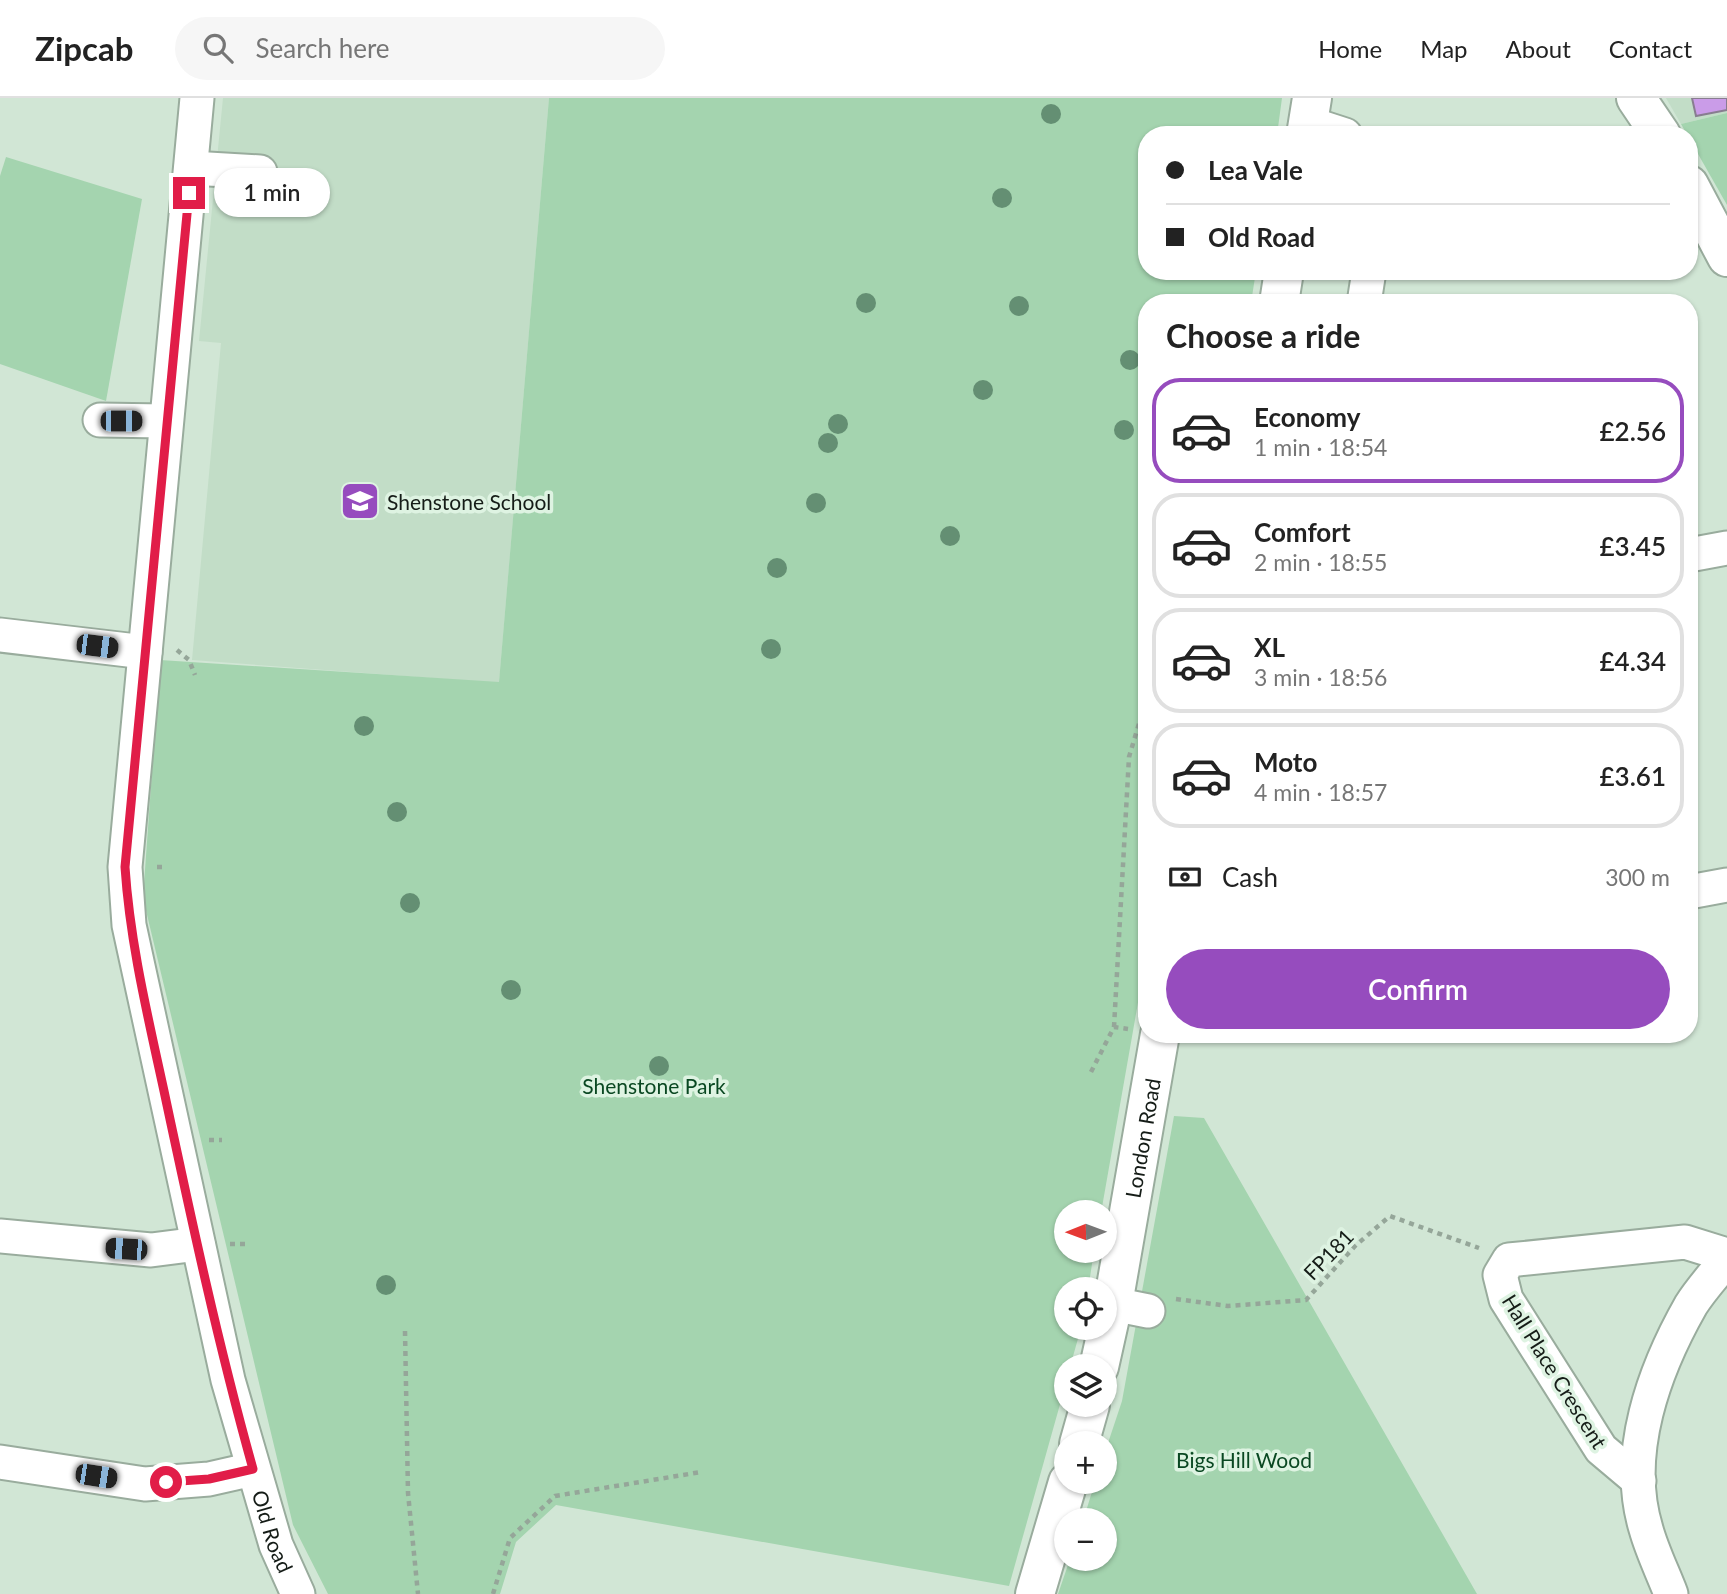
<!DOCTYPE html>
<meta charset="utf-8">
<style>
:root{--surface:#fff;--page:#f6f6f6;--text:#222;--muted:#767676;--line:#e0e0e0;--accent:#964cbe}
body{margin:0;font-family:Lato,sans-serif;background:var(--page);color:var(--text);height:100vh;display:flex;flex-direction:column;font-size:26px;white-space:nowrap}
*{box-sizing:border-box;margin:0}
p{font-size:23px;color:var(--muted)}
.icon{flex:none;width:38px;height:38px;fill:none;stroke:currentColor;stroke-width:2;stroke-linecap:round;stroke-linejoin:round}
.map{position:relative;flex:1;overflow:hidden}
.side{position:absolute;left:1138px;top:196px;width:560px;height:749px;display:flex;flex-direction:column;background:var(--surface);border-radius:28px;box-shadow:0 2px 5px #0004}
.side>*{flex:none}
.top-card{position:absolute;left:1138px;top:28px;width:560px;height:154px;border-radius:28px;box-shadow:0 2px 5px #0004;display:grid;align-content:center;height:154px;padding:0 28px;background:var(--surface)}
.needle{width:46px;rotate:269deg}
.controls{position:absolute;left:1054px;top:1102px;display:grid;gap:14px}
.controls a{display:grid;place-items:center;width:63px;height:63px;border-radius:50%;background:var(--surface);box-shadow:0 2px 5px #0004;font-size:35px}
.end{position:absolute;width:32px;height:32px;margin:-16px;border:9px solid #e11d48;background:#fff;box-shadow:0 0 0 4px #fff}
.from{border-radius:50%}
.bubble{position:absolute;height:49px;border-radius:24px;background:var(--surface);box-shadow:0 2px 5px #0004;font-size:23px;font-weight:600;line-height:49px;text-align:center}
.car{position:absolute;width:21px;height:42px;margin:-21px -10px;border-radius:9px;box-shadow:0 0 5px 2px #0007;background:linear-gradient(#222 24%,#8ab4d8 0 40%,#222 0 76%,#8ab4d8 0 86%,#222 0)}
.top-card b{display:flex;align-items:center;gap:24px;height:66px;font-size:26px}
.top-card b+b{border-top:2px solid var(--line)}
.top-card i{width:18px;height:18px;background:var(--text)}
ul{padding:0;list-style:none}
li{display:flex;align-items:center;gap:21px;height:105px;margin:0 14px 10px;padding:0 14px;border:4px solid var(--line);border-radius:28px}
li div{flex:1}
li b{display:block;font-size:26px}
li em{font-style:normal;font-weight:600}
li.active{border-color:var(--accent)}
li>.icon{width:63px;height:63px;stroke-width:1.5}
h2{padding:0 28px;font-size:32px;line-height:84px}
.pay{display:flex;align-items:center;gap:18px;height:77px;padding:0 28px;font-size:26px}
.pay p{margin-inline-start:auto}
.cta{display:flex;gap:14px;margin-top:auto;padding:14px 28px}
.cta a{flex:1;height:80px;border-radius:42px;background:var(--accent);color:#fff;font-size:28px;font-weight:600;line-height:80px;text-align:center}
header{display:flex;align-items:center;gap:42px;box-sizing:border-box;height:98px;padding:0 35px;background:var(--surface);border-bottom:2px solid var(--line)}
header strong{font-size:33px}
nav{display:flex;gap:38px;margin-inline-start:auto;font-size:24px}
.search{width:490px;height:63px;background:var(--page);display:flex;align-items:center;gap:18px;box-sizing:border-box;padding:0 24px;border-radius:38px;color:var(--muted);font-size:26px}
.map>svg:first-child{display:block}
</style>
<header>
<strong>Zipcab</strong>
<div class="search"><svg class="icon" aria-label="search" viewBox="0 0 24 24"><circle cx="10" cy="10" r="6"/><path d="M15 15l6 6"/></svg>Search here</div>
<nav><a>Home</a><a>Map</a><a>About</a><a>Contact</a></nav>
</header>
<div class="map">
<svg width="1727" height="1496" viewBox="0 0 1727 1496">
<rect width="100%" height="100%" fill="#d1e6d5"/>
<!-- built -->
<g fill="#c2ddc7">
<polygon points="223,0 549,0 499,585 192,562 221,245 199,243"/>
<polygon points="1666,0 1727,0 1727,15 1681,26"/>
</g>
<!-- green -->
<g fill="#a4d4af">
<polygon points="549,0 1282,0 1277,37 1146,37 1146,173 1256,173 1251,205 1146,205 1146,859 1101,1115 1066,1115 1066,1153 1094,1153 1088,1192 1066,1192 1066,1230 1081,1230 1070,1269 1066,1269 1066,1285 1009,1488 556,1407 516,1444 500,1496 328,1496 293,1427 143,800 160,562 499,584"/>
<polygon points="1727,15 1727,107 1681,26"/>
<polygon points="6,59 142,101 106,303 0,266 0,78"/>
<polygon points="1174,1018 1204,1020 1477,1496 1058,1496 1070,1461 1104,1461 1104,1423 1083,1423 1095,1384 1104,1384 1104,1357 1122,1303"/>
</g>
<!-- building -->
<polygon fill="#ca9ce8" stroke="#887d90" stroke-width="2" points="1692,0 1727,0 1727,12 1696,18"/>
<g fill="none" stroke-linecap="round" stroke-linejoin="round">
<!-- minor casing -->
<g stroke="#99ac9d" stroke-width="37">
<g id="minor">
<path id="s1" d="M197,0L125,769L129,827L228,1282L276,1447L298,1496"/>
<polyline points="1308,25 1345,37"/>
<polyline points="191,70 260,74"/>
<polyline points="1364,205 1369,173"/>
<polyline points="100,322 165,323"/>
<polyline points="1689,457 1727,450"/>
<polyline points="0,537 145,554"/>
<polyline points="1689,794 1727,787"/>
<polyline points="0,1138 151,1152 198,1146"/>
<polyline points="1113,1206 1148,1213"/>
<polyline points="0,1364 145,1386 209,1381 253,1371"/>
<polyline points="1639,1383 1601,1351 1506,1201 1500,1177 1509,1162 1685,1144 1727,1157"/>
<path d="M1671,1496C1663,1475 1652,1453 1646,1431C1623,1356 1654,1272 1691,1207C1701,1191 1715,1176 1727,1161"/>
</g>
</g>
<!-- major casing -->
<g stroke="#99ac9d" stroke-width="42">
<g id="major">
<polyline points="1636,0 1661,37"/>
<polyline points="1306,37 1312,0"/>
<polyline points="1689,87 1727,159"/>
<polyline points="1279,205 1284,173"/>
<path id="s2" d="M1099,1269L1113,1206L1160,936"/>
<polyline points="1079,1346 1090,1307"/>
<polyline points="1035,1496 1068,1384"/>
</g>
</g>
<!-- path -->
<g stroke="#95a699" stroke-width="4.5" stroke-dasharray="5 5" stroke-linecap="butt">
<polyline points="1146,382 1146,385"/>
<polyline points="177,552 189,562 195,577"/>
<polyline points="157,769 167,769"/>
<polyline points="1114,929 1129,659 1146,602"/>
<polyline points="1091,974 1114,929 1128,931"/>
<polyline points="209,1042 222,1042"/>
<polyline points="230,1146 246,1146"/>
<polyline points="1176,1201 1228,1208 1306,1202 1355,1148 1390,1118 1479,1150"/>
<polyline points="405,1233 408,1395 418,1496"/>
<polyline points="493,1496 510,1440 555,1398 701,1374"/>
</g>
<!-- minor -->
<use href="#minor" stroke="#fff" stroke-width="33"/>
<!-- major -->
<use href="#major" stroke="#fff" stroke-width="38"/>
</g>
<!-- trees -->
<g fill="#648f73">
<circle cx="1051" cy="16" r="10"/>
<circle cx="1002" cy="100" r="10"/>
<circle cx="866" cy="205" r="10"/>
<circle cx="1019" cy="208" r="10"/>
<circle cx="1130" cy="262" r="10"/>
<circle cx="983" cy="292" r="10"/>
<circle cx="838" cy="326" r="10"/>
<circle cx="1124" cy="332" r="10"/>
<circle cx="828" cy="345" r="10"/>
<circle cx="816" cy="405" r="10"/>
<circle cx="950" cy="438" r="10"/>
<circle cx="777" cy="470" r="10"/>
<circle cx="771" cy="551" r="10"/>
<circle cx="364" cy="628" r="10"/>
<circle cx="397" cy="714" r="10"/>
<circle cx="410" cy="805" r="10"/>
<circle cx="511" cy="892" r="10"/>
<circle cx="659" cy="968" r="10"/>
<circle cx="386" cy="1187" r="10"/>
</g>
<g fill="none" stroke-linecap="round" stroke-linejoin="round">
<!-- route -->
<path stroke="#e11d48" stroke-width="9" d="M166,1384L209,1381L253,1371C218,1246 191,1120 164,993C148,919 130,845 125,769L189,95"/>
</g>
<!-- icons -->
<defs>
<g id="school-square" transform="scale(2.0125)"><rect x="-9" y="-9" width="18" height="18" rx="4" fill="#964cbe" stroke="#def3e2"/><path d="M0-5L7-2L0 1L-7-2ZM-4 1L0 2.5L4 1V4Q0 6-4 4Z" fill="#fff"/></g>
</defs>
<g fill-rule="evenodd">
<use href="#school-square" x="360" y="403"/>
</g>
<g text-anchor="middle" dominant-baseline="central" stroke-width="7" stroke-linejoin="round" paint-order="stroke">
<!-- poi labels -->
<g font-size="21" fill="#151c17" stroke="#def3e2" text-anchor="start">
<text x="387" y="403">Shenstone School</text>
</g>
<!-- park labels -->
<g font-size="21" fill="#0a4822" stroke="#def3e2">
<text x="654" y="987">Shenstone Park</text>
<text x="1244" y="1361">Bigs Hill Wood</text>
</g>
<!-- street labels -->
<g font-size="21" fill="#151c17" stroke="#def3e2">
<text stroke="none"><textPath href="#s2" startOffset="233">London Road</textPath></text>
<text transform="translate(1328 1156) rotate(-46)">FP181</text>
<text transform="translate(1555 1273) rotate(58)">Hall Place Crescent</text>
<text stroke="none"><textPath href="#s1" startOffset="1454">Old Road</textPath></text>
</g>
</g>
</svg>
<div class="controls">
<a><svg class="needle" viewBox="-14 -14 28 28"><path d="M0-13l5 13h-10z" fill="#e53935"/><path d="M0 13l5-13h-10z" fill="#767676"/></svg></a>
<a><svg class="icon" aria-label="locate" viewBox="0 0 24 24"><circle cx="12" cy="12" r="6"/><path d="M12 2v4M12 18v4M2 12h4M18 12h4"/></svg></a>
<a><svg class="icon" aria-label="layers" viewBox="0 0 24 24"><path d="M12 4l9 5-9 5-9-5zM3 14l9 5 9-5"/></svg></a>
<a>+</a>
<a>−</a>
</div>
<i class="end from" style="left:166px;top:1384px"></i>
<i class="end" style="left:189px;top:95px"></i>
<div class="bubble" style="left:214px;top:70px;width:116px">1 min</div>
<i class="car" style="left:121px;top:323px;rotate:90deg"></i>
<i class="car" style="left:97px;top:548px;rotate:97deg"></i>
<i class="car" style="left:126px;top:1151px;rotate:274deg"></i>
<i class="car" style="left:96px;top:1378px;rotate:99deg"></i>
<div class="top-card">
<b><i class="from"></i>Lea Vale</b>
<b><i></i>Old Road</b>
</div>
<section class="side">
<h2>Choose a ride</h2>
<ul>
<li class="active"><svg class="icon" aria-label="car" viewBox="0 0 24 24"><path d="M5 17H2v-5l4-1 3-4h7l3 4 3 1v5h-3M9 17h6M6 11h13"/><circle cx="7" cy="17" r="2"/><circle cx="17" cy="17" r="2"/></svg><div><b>Economy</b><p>1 min · 18:54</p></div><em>£2.56</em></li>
<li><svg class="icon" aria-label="car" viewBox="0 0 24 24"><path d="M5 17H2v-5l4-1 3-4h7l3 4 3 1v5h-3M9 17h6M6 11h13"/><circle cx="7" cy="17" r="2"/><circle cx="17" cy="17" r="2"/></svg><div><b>Comfort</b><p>2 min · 18:55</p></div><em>£3.45</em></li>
<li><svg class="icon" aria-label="car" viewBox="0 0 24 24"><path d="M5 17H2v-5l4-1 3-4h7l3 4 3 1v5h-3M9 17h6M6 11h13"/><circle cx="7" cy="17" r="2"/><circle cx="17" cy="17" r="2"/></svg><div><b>XL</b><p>3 min · 18:56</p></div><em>£4.34</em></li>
<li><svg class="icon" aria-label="car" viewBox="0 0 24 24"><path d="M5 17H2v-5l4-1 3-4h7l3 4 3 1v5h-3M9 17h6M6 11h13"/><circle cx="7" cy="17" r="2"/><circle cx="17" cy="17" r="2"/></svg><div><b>Moto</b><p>4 min · 18:57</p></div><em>£3.61</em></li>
</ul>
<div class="pay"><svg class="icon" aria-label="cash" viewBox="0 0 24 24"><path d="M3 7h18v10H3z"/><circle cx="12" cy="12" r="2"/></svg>Cash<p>300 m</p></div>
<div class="cta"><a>Confirm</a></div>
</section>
</div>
